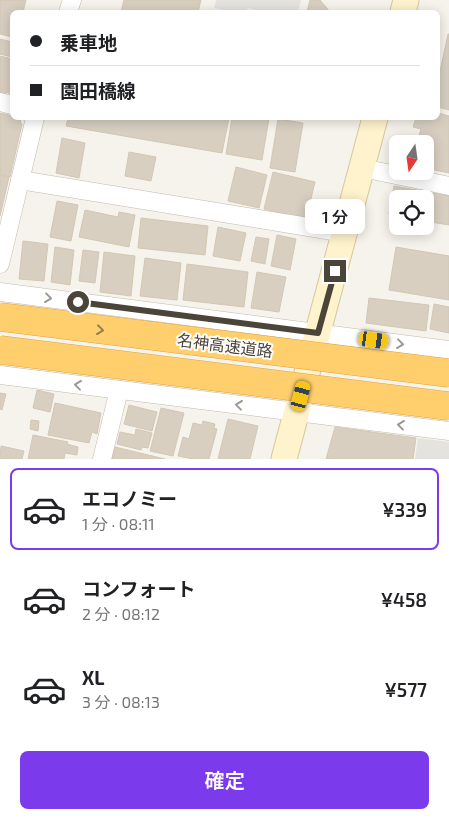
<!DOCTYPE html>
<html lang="ja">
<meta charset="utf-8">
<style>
:root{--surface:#fff;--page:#f6f6f6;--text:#202124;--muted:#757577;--line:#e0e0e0;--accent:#7c3aed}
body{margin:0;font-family:"Exo 2","Noto Sans JP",sans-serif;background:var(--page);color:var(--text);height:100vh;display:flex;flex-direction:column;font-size:19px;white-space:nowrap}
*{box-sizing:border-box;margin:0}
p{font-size:16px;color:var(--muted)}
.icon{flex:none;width:28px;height:28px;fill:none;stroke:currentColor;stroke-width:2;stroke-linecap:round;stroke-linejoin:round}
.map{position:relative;height:459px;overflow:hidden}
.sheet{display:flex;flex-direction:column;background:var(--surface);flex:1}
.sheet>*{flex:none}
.top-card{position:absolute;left:10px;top:10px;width:430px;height:110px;border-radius:8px;box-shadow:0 2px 12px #0003;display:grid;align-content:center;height:110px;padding:0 20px;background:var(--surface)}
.needle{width:32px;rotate:193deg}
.tools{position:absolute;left:389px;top:135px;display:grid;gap:10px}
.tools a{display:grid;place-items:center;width:45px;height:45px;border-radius:8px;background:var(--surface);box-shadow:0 2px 12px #0003;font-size:25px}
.end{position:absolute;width:22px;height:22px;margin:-11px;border:6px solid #4b4439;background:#fff;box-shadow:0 0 0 2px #fff}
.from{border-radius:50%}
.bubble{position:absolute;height:35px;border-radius:8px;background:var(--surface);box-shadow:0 2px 12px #0003;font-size:16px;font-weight:600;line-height:35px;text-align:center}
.car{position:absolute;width:15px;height:30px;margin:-15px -8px;border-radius:6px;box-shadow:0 0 4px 1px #0007;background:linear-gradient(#f5c518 24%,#345 0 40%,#f5c518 0 76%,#345 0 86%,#f5c518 0)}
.top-card b{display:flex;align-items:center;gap:18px;height:48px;font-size:19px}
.top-card b+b{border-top:1px solid var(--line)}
.top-card i{width:12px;height:12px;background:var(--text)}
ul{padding:9px 0 0;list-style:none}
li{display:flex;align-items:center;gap:15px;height:82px;margin:0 10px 8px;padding:0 10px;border:2px solid transparent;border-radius:8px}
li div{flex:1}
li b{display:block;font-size:19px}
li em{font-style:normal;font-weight:600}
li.selected{border-color:var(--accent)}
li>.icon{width:45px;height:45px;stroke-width:1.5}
.action{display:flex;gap:10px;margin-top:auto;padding:10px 20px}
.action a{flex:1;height:58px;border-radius:8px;background:var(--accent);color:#fff;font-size:20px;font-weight:600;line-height:58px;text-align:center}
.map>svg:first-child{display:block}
</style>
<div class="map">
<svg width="449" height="459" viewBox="0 0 449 459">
<rect width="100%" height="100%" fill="#f6f3ec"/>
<!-- parking -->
<g fill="#e5e3e0">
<polygon points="216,0 301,0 298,12 265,12 248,8 246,12 232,12 214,8"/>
<polygon points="418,438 449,442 449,459 415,459"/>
</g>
<!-- building -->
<g fill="#d8cfc1" stroke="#d3c7b4">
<polygon points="0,0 26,0 23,12 12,12 12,37 0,34"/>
<polygon points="124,0 201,0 198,12 121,12"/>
<polygon points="310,0 320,0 330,12 307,12"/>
<polygon points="448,34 449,34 449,110 438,107 438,81"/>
<polygon points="0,39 12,42 12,57 0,54"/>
<polygon points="0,56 12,59 12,94 6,92 5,96 0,94"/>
<polygon points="0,113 21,118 20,123 22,124 10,177 0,174"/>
<polygon points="438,113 449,116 449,173 425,168 425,144 421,144 423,137 419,136 421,129 413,127 416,118 438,118"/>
<polygon points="68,118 229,118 222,153 66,126"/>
<polygon points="232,118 269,118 262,160 226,154"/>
<polygon points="278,119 303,123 295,172 270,168"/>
<polygon points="62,138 85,143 79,178 56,173"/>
<polygon points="129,152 156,157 151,181 125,176"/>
<polygon points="236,167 267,175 259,208 228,201"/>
<polygon points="273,172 315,182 306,219 264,209"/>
<polygon points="0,175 9,177 0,216"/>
<polygon points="394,186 449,196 449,225 425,221 425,199 398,199 398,216 389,214"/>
<polygon points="57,201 78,205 71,241 50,237"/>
<polygon points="85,210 118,217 119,212 135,215 129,247 79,237"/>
<polygon points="141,218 208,226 205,255 138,248"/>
<polygon points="218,227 246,233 240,261 213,256"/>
<polygon points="277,235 296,239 290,270 271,266"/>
<polygon points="256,237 269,239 265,264 251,261"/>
<polygon points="23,241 48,244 44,281 19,279"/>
<polygon points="55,247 74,250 70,285 51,282"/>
<polygon points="396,247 449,256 449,300 389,290"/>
<polygon points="83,250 99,252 95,283 79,281"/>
<polygon points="104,252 135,256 131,296 100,292"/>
<polygon points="145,258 181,263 177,300 140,296"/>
<polygon points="187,264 248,272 244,307 183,300"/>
<polygon points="257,272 286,277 279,312 251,308"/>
<polygon points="369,298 429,305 426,331 366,323"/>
<polygon points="434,304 449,307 449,333 430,329"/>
<polygon points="37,390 54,394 50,412 33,408"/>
<polygon points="0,393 6,394 2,410 0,409"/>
<polygon points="55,403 101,413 97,434 92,432 89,443 48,435"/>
<polygon points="129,405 157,412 152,431 124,424"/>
<polygon points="161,408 184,413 173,456 150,451"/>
<polygon points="228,419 258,426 250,459 218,459"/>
<polygon points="31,420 39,421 38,431 30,429"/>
<polygon points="203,421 215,424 214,428 217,429 209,459 193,459 178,456 183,437 189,439 193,423 202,425"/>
<polygon points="335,427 416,438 413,459 326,459"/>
<polygon points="136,429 152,433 148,448 142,447 141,450 117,444 120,432 135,435"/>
<polygon points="33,435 68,442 67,444 78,447 77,455 65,453 64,459 28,459"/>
<polygon points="1,446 24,451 22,459 0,459"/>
<polygon points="115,447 165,459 112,459"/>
</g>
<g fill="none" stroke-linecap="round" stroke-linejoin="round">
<!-- street casing -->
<g stroke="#c2bbae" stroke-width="19">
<g id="street">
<polyline points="68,12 72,0"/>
<polyline points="0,102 12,105"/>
<polyline points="362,168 449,186"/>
<polyline points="20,180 345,233"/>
<polyline points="0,264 35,118"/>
<polyline points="0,292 449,350"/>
<polyline points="0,375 449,431"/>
<polyline points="102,459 119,390"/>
</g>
</g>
<!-- secondary casing -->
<g stroke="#d6c79b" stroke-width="27">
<g id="secondary">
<polyline points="403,12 406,0"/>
<polyline points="284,459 375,118"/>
</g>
</g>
<!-- street -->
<use href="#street" stroke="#fff" stroke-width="18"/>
<!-- secondary -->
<use href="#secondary" stroke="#fff3cd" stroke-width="25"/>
<!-- highway-bridge casing -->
<g stroke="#e0a43c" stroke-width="29" stroke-linecap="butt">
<g id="highway-bridge">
<polyline points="0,317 449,373"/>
<polyline points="0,350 449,406"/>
</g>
</g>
<!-- highway-bridge -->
<use href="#highway-bridge" stroke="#ffcf6e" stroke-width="28"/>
</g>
<!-- one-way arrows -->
<defs><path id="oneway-chevron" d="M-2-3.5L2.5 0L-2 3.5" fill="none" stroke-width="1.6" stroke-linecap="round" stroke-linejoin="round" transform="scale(1.25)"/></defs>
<g stroke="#9c9892">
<use href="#oneway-chevron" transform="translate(48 298) rotate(7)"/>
<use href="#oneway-chevron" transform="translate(400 344) rotate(7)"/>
<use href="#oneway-chevron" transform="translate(78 385) rotate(-173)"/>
<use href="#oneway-chevron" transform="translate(239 405) rotate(-173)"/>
<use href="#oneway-chevron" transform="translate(401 425) rotate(-173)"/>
</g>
<use stroke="#937c4e" href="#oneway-chevron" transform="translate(100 330) rotate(7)"/>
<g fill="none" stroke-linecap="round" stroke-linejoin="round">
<!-- route -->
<polyline stroke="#4b4439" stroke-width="6" points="78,302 318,333 335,271"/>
</g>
<g text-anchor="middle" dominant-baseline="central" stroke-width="4" stroke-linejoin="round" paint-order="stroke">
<!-- street labels -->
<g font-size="16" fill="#4b4439" stroke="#fff">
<text transform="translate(225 345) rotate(7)">名神高速道路</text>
</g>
</g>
</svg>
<div class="tools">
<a><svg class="needle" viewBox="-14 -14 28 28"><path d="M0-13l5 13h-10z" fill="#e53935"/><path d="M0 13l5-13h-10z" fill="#757577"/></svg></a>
<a><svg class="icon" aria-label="locate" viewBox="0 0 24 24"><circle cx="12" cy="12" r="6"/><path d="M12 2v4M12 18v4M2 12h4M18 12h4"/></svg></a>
</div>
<i class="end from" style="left:78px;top:302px"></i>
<i class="end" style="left:335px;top:271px"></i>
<div class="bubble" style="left:305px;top:199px;width:60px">1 分</div>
<i class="car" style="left:374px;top:340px;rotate:98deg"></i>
<i class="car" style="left:301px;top:396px;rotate:15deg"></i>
<div class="top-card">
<b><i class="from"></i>乗車地</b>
<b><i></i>園田橋線</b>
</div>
</div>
<section class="sheet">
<ul>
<li class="selected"><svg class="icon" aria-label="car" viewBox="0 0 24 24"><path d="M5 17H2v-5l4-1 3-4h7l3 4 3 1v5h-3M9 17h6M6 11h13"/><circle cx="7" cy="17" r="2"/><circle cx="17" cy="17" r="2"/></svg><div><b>エコノミー</b><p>1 分 · 08:11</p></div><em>¥339</em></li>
<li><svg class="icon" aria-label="car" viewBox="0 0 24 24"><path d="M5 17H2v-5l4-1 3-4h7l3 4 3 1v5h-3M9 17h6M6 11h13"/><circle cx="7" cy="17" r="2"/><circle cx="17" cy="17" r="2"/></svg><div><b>コンフォート</b><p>2 分 · 08:12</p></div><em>¥458</em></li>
<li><svg class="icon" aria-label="car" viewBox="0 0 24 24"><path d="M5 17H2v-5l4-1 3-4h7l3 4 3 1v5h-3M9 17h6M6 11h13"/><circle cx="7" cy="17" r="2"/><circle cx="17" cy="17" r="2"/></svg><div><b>XL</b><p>3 分 · 08:13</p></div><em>¥577</em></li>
</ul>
<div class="action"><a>確定</a></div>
</section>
